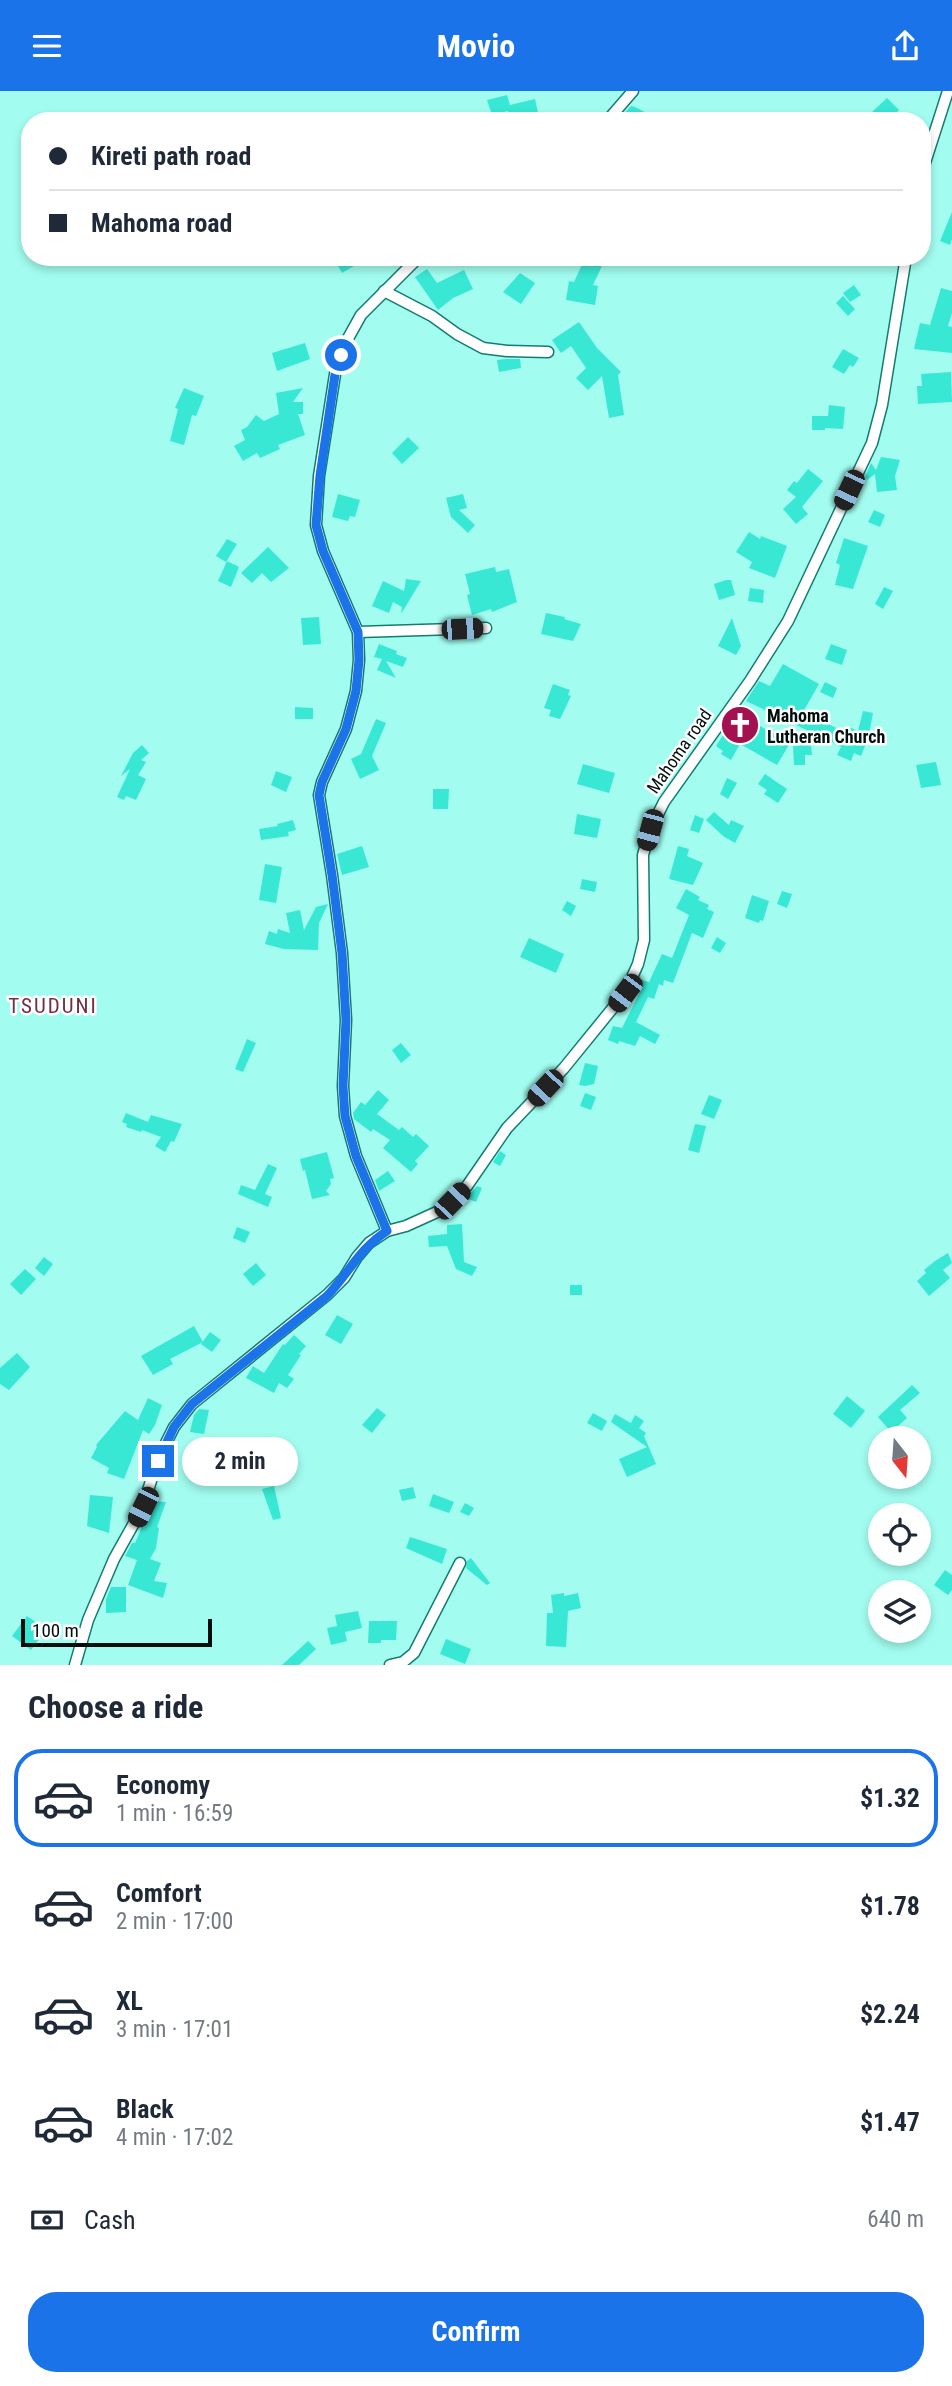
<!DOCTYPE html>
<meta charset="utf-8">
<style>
:root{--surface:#fff;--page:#f6f6f7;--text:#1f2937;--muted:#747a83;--line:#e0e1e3;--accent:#1a73e8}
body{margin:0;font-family:"Roboto Condensed",sans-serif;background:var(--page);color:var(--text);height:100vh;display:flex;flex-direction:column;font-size:26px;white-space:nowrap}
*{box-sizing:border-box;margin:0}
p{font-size:23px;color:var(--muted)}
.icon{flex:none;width:38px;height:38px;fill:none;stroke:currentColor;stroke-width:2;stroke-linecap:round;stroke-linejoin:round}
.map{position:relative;height:1574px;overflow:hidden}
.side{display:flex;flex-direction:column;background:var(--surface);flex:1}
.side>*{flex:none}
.guide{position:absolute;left:21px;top:21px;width:910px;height:154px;border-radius:28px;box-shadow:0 4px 10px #0003;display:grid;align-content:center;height:154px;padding:0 28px;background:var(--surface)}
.needle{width:46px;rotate:163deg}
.buttons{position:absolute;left:868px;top:1335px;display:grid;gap:14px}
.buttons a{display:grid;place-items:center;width:63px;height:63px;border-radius:50%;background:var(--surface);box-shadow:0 4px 10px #0003;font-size:35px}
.scale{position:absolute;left:21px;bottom:18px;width:191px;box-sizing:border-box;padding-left:7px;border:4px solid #000f0d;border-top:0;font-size:19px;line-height:24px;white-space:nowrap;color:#000f0d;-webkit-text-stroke:5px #fff;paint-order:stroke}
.end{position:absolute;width:32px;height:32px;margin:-16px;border:9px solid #1a73e8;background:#fff;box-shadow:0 0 0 4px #fff}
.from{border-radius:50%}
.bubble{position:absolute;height:49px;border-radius:24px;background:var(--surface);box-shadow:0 4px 10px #0003;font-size:23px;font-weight:700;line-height:49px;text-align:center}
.car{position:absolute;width:21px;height:42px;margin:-21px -10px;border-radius:9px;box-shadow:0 0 5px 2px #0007;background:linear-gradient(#222 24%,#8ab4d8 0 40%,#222 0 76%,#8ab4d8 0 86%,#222 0)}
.guide b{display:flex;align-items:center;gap:24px;height:66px;font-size:26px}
.guide b+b{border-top:2px solid var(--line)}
.guide i{width:18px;height:18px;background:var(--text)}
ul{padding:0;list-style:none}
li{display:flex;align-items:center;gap:21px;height:98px;margin:0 14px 10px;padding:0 14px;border:4px solid transparent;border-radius:28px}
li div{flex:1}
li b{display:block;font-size:26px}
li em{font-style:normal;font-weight:700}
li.active{border-color:var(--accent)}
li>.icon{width:63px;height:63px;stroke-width:1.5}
h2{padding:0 28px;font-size:32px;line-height:84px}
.pay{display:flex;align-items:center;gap:18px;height:77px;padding:0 28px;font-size:26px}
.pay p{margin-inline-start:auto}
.primary-button{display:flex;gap:14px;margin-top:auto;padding:14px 28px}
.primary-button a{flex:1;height:80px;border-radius:28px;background:var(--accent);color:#fff;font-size:28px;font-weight:700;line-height:80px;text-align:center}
header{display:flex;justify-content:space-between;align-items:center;height:91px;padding:0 28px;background:var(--accent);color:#fff;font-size:32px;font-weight:700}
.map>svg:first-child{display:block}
</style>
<header><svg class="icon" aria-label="menu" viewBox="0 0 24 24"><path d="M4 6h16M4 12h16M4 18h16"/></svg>Movio<svg class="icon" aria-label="share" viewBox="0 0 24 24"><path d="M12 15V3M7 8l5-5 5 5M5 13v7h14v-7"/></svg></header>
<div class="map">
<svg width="952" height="1574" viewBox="0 0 952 1574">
<rect width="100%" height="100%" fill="#a2fdf0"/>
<!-- building -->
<g fill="#39e8d4">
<polygon points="507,4 510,14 535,8 539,26 526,30 507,30 508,20 492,24 487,9"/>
<polygon points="887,7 899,19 889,30 877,30 870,23"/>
<polygon points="631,15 635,16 662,30 626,30 621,26"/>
<polygon points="952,121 952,148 950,154 940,150"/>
<polygon points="349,166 354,175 342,182 337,173"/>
<polygon points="585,167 602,175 593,194 598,195 595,214 566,209 569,190 574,191"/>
<polygon points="427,178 437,192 464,179 473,198 453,207 438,219 415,186"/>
<polygon points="520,182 535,192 521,213 503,201"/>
<polygon points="854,194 861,204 850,211 843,202"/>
<polygon points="941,197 952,200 952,222 948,235 952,236 952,262 914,258 920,232 930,234"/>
<polygon points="843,205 855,218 848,225 836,212"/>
<polygon points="579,231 597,257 621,281 618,284 624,324 609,327 602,285 588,299 576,287 586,277 571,255 561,262 552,249"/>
<polygon points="305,252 310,268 277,280 272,262"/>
<polygon points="843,258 859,267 853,276 850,274 844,283 832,276"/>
<polygon points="505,268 520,268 521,277 499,281 497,269"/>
<polygon points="951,281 952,311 918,313 917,295 922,295 921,283"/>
<polygon points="184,297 204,305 196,325 192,324 184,354 170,350 178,318 175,317"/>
<polygon points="303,297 293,311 303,311 303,323 298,323 305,344 278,354 280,358 260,367 257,362 243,370 234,355 245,349 241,339 247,336 256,324 264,330 279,323 276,302"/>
<polygon points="829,314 845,316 843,338 825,337 825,339 812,339 812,325 828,325"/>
<polygon points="408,346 419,357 402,373 392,362"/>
<polygon points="881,366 900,369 895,385 897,399 877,401 875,383 867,389 865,386 871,372 876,379"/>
<polygon points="808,378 823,390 802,416 808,423 796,433 783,418 796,406 787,399 794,390 797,392"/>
<polygon points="338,403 360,409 355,426 350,425 348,430 332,426"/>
<polygon points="463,403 467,417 459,419 475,434 468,442 451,426 446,407"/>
<polygon points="874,419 885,424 880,436 868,431"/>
<polygon points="749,441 760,448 761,445 787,455 775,487 749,477 752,471 736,461"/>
<polygon points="844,447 868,455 853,498 835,494 840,474 836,472"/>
<polygon points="227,448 237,453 226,471 216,465"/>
<polygon points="268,456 289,477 271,491 262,482 252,492 241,482"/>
<polygon points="227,470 239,476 231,496 218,490"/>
<polygon points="495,476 496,481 509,478 517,511 492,521 491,518 472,524 467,504 470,503 465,483"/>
<polygon points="406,488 421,490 401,523 402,516 393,511 389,522 372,515 383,490 404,500"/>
<polygon points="726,489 731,489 735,504 719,509 714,493"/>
<polygon points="884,496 893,500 883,518 875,513"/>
<polygon points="750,497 764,499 763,512 748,510"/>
<polygon points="546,522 565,526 564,528 581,533 573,550 541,543"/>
<polygon points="319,526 321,553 303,554 301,527"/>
<polygon points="732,527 741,555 736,564 718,555"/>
<polygon points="379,553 397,560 396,563 407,567 403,576 386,570 396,587 377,579 382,568 374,566"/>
<polygon points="831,553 847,559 842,574 825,568"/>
<polygon points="783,573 819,593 803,621 847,642 849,636 858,640 863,620 873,622 868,648 861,665 854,662 851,670 837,664 841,656 834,653 836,653 746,610 759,590 770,595"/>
<polygon points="825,591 837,597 833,607 820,601"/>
<polygon points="553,593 570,599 568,604 571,605 560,628 549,625 551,619 544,617"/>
<polygon points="295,616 313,617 313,628 295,628"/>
<polygon points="737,622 790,652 777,674 740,653 731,669 721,663 723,660 716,655"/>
<polygon points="376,628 386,632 372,665 379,679 360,688 351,668 361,663"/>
<polygon points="142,654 149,662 141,669 146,671 138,684 146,688 136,709 126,705 124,709 117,706 130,678 121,685 133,662"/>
<polygon points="811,654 812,664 805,664 805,674 794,674 793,655"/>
<polygon points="936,671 941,694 921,697 916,674"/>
<polygon points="583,673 615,682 609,702 577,693"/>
<polygon points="276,680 292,686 286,701 271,694"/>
<polygon points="765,683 787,698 778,712 764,703 767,699 758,693"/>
<polygon points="727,687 737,692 728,708 720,703"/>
<polygon points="433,698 449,698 448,718 433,718"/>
<polygon points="714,721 729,734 731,729 744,735 735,752 723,745 706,729"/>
<polygon points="577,723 601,728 597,747 574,743"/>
<polygon points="695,724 704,728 699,742 690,739"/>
<polygon points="293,729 296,739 288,741 289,745 261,749 259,738 278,735 277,733"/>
<polygon points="362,755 369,776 342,784 337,763"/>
<polygon points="678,755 689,758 687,765 703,772 693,794 669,788"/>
<polygon points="265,773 282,776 276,812 259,809"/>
<polygon points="582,788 597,791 595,801 580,798"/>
<polygon points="686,798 700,806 698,809 709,814 707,818 714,821 703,847 692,842 673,892 664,889 663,895 659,893 654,908 648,906 636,931 660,944 655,953 640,945 635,955 619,950 618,953 608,949 613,935 622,937 639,903 642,889 649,891 662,863 672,867 689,824 676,817"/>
<polygon points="782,800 792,803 787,817 777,813"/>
<polygon points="752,804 769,810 763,830 760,829 759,832 745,827"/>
<polygon points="567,810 576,815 571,825 562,819"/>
<polygon points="328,813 319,832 318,859 284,858 265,853 269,840 277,843 278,838 290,842 286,822 300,819 304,839 316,816"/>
<polygon points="717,846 726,852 720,862 711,857"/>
<polygon points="529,847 564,863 556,882 520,866"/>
<polygon points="247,948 256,952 243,981 235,978"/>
<polygon points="401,952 411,964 401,972 392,959"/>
<polygon points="585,972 598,975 594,993 585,995 579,994"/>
<polygon points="378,999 389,1009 377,1023 399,1039 402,1036 413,1046 416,1043 429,1055 415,1070 418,1073 411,1081 383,1057 390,1049 373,1038 371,1041 354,1028 353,1022 361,1011 365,1014"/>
<polygon points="585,1002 596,1006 591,1019 580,1015"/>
<polygon points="709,1004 722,1009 714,1028 701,1023"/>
<polygon points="126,1022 148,1031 151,1024 182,1033 174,1051 171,1050 165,1061 155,1055 161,1046 142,1039 141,1041 126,1036 127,1033 122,1031"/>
<polygon points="695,1033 706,1035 699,1062 688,1059"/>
<polygon points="500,1060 506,1064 500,1075 493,1071"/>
<polygon points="327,1061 334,1087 330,1088 331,1093 326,1100 330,1104 312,1108 305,1079 303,1080 300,1068"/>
<polygon points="268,1073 277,1077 265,1103 272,1106 268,1116 238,1103 241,1094 255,1099"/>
<polygon points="388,1080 395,1090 379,1100 375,1089"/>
<polygon points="477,1095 482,1097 476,1111 466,1107"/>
<polygon points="462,1133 464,1171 477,1176 472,1185 456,1178 447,1155 429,1156 428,1145 447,1143 447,1134"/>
<polygon points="237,1136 250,1141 245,1152 233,1147"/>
<polygon points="948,1162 952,1172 943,1179 950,1187 929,1205 917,1190 926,1182 924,1179 935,1170"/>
<polygon points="44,1166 53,1173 44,1185 35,1177"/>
<polygon points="256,1172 266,1184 253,1195 243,1183"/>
<polygon points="25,1178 36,1188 21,1204 10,1193"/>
<rect x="570" y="1194" width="12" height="10"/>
<polygon points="337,1224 353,1233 341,1253 325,1244"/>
<polygon points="194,1235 203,1251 170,1268 173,1273 153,1284 141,1265"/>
<polygon points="210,1241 221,1249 212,1261 201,1253"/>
<polygon points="294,1244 306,1255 299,1263 301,1264 288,1284 294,1288 287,1297 279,1292 274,1302 246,1287 253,1275 264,1282 283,1253 285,1254"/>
<polygon points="17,1262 30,1276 9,1299 0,1293 0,1277"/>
<polygon points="912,1294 920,1302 900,1319 907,1327 891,1341 878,1326"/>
<polygon points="847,1305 865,1320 851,1337 833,1323"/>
<polygon points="148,1307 162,1314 155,1334 149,1343 143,1339 124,1388 107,1382 109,1377 91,1367 97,1356 96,1354 125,1320 138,1329"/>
<polygon points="377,1317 386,1324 372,1342 362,1334"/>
<polygon points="199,1318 209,1319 204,1343 190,1341 194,1324"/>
<polygon points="593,1322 607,1330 602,1340 587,1332"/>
<polygon points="615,1323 631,1332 635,1324 644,1330 639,1337 646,1342 644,1345 656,1373 627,1386 619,1368 647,1356 611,1331"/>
<polygon points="186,1366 198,1368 196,1379 184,1377"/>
<polygon points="274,1395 281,1427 273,1429 262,1398"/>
<polygon points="413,1396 416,1407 402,1410 399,1399"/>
<polygon points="433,1403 454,1411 449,1422 429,1415"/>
<polygon points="90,1404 113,1406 109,1442 87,1435"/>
<polygon points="153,1410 166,1411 157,1436 159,1437 156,1457 150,1468 161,1472 154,1490 167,1492 163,1507 128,1494 137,1469 125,1465 132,1452 135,1452"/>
<polygon points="465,1412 474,1417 469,1425 460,1421"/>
<polygon points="410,1446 447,1458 442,1473 406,1457"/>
<polygon points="471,1467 490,1492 487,1494 466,1477 467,1470"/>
<polygon points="945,1479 952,1484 952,1499 948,1504 934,1494"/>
<polygon points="111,1496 126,1496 126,1521 106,1522 106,1508"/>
<polygon points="564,1502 564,1505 578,1502 581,1517 568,1520 566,1556 546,1555 547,1522 553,1522 551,1504"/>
<polygon points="358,1520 362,1537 345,1541 347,1550 331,1554 327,1537 337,1535 335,1524"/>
<polygon points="27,1525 46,1539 31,1559 12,1545"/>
<polygon points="369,1530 397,1530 396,1549 381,1549 381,1552 368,1552"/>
<polygon points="446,1548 471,1558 465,1573 440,1563"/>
<polygon points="308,1550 316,1558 299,1574 282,1574"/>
</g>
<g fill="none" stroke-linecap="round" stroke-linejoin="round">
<!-- minor casing -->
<g stroke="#137c71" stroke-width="13">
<g id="minor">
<polyline points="607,30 633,0"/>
<polyline points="922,81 948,0"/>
<polyline points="384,200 432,225 457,243 483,257 507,260 548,261"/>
<polyline points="358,541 486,537"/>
<polyline points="387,1140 356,1065 345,1025 343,995 346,929 342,862 332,784 319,704 322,691 346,638 356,600 359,569 358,541 323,460 316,434 319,385 336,277 346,251 361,224 419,166"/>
<polyline points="75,1574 88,1529 114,1468 143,1416 157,1370 174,1336 192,1313 327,1204 344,1187 357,1166 369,1152 387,1140 406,1135 437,1121 451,1110 467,1095 507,1037 564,977 625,902 638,873 644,849 643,764 650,739 664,711 750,590 788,530 872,352 882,314 906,166"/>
<polyline points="390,1574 403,1571 414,1562 460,1472"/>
</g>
</g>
<!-- minor -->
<use href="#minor" stroke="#fff" stroke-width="10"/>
</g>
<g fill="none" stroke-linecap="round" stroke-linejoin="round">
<!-- route -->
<path stroke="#1a73e8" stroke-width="9" d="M158,1370L174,1336L192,1313L327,1205C350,1181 358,1159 387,1140L356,1065L345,1025L343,995L346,929L342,862L332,784L319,704L322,691L346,638L356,600L359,569L358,541L323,460L316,434L320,385L336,277L341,264"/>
</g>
<!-- icons -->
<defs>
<g id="church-disc" transform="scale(2.0125)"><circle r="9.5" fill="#a41150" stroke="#fff"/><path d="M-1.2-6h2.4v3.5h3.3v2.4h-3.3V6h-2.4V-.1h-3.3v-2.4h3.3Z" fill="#fff"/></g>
</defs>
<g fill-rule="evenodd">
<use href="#church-disc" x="740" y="634"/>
</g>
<g text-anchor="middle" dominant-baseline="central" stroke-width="5" stroke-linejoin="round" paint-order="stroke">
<!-- poi labels -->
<g font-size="18" font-weight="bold" fill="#000f0d" stroke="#fff" text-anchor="start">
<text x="767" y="624">Mahoma<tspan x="767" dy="21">Lutheran Church</tspan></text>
</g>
<!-- street labels -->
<g font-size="18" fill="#000f0d" stroke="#fff">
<text transform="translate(679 660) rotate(-55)">Mahoma road</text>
</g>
<!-- quarter labels -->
<g font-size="21" letter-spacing="2" fill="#722d42" stroke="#fff">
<text x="53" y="915">TSUDUNI</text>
</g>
</g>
</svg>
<div class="buttons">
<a><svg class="needle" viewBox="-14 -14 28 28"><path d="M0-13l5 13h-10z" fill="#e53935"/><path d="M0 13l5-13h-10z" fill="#747a83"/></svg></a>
<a><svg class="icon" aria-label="locate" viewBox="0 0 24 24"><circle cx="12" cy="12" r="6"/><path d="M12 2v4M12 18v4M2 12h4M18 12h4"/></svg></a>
<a><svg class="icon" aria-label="layers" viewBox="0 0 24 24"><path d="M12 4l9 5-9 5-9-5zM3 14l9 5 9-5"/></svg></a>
</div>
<div class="scale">100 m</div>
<i class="end from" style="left:341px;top:264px"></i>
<i class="end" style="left:158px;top:1370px"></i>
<div class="bubble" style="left:182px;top:1346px;width:116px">2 min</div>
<i class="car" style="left:849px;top:399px;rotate:205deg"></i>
<i class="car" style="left:462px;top:538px;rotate:87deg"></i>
<i class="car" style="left:650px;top:739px;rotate:195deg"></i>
<i class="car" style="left:625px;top:902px;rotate:217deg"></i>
<i class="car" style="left:545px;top:997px;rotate:223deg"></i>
<i class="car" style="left:452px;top:1110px;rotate:44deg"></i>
<i class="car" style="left:143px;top:1416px;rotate:206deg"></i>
<div class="guide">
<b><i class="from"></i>Kireti path road</b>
<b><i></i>Mahoma road</b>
</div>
</div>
<section class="side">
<h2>Choose a ride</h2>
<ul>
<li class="active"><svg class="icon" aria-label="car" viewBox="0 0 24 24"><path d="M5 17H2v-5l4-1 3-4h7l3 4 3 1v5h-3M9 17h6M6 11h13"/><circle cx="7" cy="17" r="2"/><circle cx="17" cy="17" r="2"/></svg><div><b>Economy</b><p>1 min · 16:59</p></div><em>$1.32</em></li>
<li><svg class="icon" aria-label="car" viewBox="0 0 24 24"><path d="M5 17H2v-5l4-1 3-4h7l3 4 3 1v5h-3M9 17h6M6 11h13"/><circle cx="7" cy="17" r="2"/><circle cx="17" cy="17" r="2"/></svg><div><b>Comfort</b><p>2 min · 17:00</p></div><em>$1.78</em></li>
<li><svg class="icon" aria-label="car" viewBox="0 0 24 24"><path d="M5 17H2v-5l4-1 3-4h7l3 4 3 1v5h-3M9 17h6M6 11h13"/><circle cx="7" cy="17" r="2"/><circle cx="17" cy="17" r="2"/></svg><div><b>XL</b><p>3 min · 17:01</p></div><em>$2.24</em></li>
<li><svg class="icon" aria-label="car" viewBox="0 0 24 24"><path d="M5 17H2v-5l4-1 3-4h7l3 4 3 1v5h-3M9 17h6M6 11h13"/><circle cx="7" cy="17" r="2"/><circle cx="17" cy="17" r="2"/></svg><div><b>Black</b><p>4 min · 17:02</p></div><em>$1.47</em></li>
</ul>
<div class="pay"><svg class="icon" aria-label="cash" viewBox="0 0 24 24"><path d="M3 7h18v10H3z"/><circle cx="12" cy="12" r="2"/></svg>Cash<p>640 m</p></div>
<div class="primary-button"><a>Confirm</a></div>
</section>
